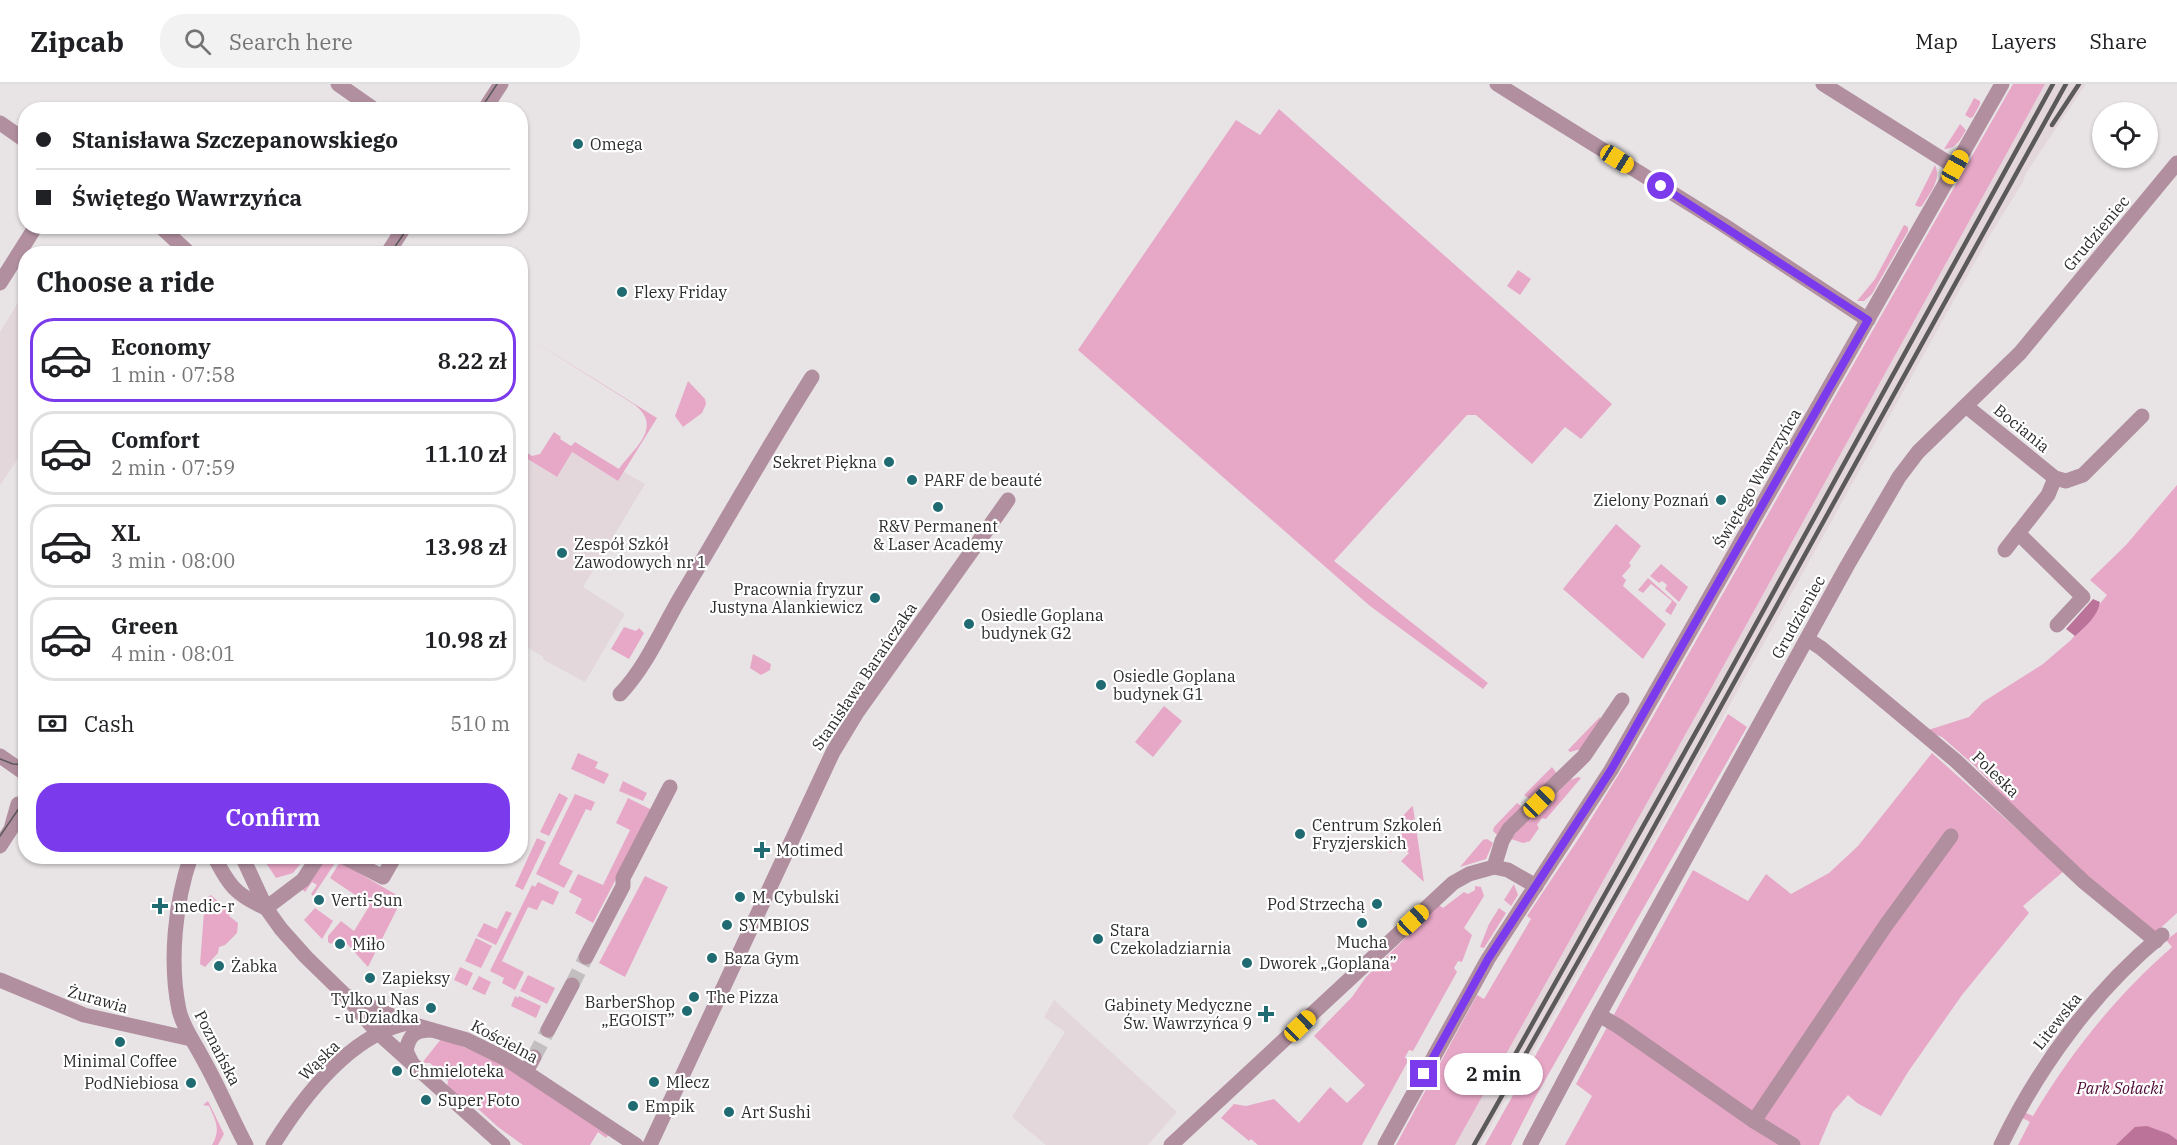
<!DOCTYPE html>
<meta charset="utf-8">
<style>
:root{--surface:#fff;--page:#f2f2f2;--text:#202124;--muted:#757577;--line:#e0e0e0;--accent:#7c3aed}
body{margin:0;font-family:"IBM Plex Serif",serif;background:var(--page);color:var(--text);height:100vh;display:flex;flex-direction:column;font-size:22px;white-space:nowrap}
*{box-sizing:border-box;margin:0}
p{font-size:20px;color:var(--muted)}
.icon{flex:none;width:33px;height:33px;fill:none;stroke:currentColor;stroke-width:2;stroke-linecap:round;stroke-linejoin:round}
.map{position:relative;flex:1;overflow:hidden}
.side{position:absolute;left:18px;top:162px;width:510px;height:618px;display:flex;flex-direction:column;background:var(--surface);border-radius:24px;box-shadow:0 2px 4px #0004}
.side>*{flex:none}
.top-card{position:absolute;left:18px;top:18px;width:510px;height:132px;border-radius:24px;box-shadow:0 2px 4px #0004;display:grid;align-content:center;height:132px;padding:0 18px;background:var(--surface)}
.tools{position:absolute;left:2092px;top:18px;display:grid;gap:12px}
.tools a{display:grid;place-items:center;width:66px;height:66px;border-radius:50%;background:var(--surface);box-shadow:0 2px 4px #0004;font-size:30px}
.end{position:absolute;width:27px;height:27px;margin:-14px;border:8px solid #7c3aed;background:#fff;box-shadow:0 0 0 3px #fff}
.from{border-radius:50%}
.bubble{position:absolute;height:42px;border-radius:21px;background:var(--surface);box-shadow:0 2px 4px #0004;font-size:20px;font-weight:600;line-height:42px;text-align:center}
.car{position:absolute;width:18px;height:36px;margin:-18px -9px;border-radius:8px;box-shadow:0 0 4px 2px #0007;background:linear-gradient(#f5c518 24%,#345 0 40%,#f5c518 0 76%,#345 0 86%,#f5c518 0)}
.top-card b{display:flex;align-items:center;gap:21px;height:57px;font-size:22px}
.top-card b+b{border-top:2px solid var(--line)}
.top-card i{width:15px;height:15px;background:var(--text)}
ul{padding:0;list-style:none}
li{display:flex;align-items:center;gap:18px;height:84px;margin:0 12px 9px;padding:0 6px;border:3px solid var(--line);border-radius:24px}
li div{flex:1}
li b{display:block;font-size:22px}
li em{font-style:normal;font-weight:600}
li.current{border-color:var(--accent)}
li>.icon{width:54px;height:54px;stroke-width:1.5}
h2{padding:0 18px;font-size:27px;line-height:72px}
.pay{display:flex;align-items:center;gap:15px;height:66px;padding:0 18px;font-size:22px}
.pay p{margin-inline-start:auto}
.button{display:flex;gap:12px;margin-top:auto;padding:12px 18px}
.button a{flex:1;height:69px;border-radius:24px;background:var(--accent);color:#fff;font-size:24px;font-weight:600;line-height:69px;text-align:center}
header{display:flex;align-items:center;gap:36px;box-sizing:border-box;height:84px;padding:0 30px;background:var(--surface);border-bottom:2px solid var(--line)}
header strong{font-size:28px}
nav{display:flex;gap:33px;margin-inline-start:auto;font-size:21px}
.search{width:420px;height:54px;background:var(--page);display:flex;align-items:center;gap:15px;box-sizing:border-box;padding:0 21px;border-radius:24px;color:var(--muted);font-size:22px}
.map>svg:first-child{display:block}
</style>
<header>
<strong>Zipcab</strong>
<div class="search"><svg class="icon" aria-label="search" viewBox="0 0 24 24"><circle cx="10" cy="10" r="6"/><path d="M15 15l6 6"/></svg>Search here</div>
<nav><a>Map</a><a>Layers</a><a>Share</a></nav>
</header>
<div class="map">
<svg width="2177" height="1061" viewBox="0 0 2177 1061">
<rect width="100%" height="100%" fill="#e8e4e6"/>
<!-- built -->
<g fill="#e3d7dc">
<polygon points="2045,0 2086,0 2026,89 2023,98 1990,151 1708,660 1480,1061 1455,1061 1703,619"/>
<polygon points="25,195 25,377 19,373 0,401 0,248 25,207 22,202"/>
<polygon points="571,368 618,397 624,388 645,400 583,503 625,530 585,598 544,576 542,572 521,560 520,371 556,393"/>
<polygon points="1054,916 1177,1028 1148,1061 1046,1061 1012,1033 1065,948 1044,933"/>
</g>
<!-- green -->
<g fill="#e7a7c7">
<polygon points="2013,0 2045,0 1703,619 1455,1061 1396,1061 1477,911 1484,915 1531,835 1527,832 1583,748 1635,664"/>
<polygon points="1974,14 1980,17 1980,20 1973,33 1970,34 1965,31"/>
<polygon points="1279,25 1612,320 1581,355 1565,343 1532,380 1476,331 1467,331 1334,477 1488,599 1483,605 1370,522 1078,266 1236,36 1260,51"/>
<path d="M1960,40L1966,46C1960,56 1956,65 1944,65Z"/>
<path d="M1935,81C1942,96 1929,110 1922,122L1919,123L1915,121Z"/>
<polygon points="1904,141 1908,143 1908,147 1872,210 1864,217 1857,217 1875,195"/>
<polygon points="1518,186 1531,195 1520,211 1507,202"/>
<path d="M524,251L657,334L618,397L572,368L557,393L521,371V365L532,372L540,370L554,348L561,353L560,355L571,362L575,358L619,385C632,366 664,344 635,321Z"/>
<polygon points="688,297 705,315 706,320 702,329 683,343 675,332"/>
<polygon points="2177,401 2177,829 2155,849 2096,803 2020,730 1975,682 1942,653 1925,647 1969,633 1983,618 2043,580 2071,556 2107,511 2090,496 2126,461"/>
<polygon points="1616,440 1641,462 1629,479 1631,482 1622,492 1626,496 1623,502 1666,540 1643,575 1563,505"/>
<polygon points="1661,480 1688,503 1679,518 1665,505 1667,501 1662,497 1659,499 1650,492"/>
<polygon points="1648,494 1677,520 1671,531 1665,527 1672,517 1651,500 1643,509 1638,506"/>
<polygon points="624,543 636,547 639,544 644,549 629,575 611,565"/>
<polygon points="753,570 771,580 770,586 761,591 750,584"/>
<polygon points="1164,622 1182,637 1153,673 1135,658"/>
<polygon points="1728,630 1747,643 1536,1012 1511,1061 1485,1061"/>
<polygon points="1600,633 1601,636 1581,665 1570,668 1568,666"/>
<polygon points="578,669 598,678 595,684 609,690 604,700 571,685"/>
<polygon points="1932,669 2064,787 2023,822 2029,829 1962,911 1908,988 1881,1032 1857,1019 1848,1011 1833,1028 1819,1061 1565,1061 1592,1012 1576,1000 1693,786 1748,817 1766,790 1791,810 1829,789 1858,762"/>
<polygon points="1552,683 1558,691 1531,716 1524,711"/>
<polygon points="1578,693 1581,694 1546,735 1542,734 1537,741 1539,744 1530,757 1523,759 1511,755 1518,746 1570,696"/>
<polygon points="623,697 647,709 643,717 619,707"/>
<polygon points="559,709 568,714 549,752 540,748"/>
<polygon points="575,710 595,718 591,727 586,725 559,780 573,787 564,804 536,790"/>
<polygon points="628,714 652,726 593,839 575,829 582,815 569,808 578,790 603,801 630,746 616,739"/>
<polygon points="1517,719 1521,722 1520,725 1506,738 1497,751 1493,747 1494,743"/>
<polygon points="1412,722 1413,723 1424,798 1401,777 1409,769 1399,760 1391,768 1382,760 1385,751 1393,758 1409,741 1401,734"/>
<polygon points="537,754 546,758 523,806 515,802"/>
<polygon points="1487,755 1493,759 1486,775 1460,783 1483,756"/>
<polygon points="262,773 306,773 293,789 276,794"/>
<polygon points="323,773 339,773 313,812 311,810 317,801 312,798 305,808 302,805"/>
<polygon points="340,778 400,813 397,825 368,883 340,852 331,860 328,858 328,852 341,837 354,847 370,821 330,794"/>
<polygon points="645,792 668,803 625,893 599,879"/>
<polygon points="538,798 559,808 553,821 542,816 537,826 528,823 502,877 524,888 515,906 502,899 504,894 490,887 532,801 535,803"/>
<polygon points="1514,800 1518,811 1511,822 1504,816"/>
<polygon points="1475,802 1481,803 1484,812 1464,844 1472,851 1462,878 1458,877 1454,884 1457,888 1413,967 1409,966 1405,973 1408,977 1362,1061 1258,1061 1251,1055 1249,1057 1221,1034 1234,1020 1246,1022 1274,1015 1299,1039 1330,1003 1347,1019 1365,1001 1314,952 1352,913 1366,893 1439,821 1443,824 1464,808 1468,810 1475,806"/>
<polygon points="211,811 231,829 229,832 238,839 237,849 225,861 219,863 218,869 205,883 200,880 205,815"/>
<polygon points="315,824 333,837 322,855 304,836"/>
<polygon points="1499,824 1506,829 1484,864 1480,863 1489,840"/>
<polygon points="506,827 512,829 496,861 477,852 484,839 497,845"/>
<path d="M2177,848V1061H2018L2030,1038L2021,1033L2024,1028L2033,1032C2071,968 2116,912 2172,863L2166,856Z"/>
<polygon points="476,854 492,862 481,884 465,877"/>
<polygon points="460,883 473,889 467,902 454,896"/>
<polygon points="528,891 555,904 547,920 520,907"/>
<polygon points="479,892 491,898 485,911 472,905"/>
<polygon points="515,912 518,914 519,912 541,922 536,934 511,922"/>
<path d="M441,955C501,973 558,1015 609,1050L606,1054L598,1048L590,1061H523L498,1043L463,1011L457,1012L447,1003L448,997L430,979H422Z"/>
<path d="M208,1017L224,1050L218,1061H212C221,1046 216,1037 209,1022L203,1021Z"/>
</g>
<!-- water -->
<g fill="#bc7399">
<path d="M2093,515L2100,518C2098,532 2085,543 2075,552L2066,545Z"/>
<polygon points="2147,1042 2169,1050 2177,1056 2177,1061 2116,1061 2135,1043"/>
</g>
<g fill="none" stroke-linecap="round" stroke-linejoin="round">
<!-- minor-tunnel -->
<g stroke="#c3bfc1" stroke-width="15" stroke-dasharray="15 8" stroke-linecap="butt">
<polyline points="572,901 586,873"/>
<polyline points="534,973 548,946"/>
</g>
<!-- minor -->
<g stroke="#b18f9f" stroke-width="15">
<polyline points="338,0 375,26"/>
<polyline points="1497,0 1722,140 1868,236"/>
<polyline points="1823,0 1955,83"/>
<polyline points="484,26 501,0"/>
<polyline points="0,39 26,57"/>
<polyline points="160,142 190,170"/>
<polyline points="387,170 405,142"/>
<polyline points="0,199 36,142"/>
<polyline points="1966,322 2055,394 2066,397 2083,391 2142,332"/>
<polyline points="2018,449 2083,513 2057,541"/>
<polyline points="2005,466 2048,411 2055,394"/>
<polyline points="1807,555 1821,564 1956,677 2084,798 2156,857"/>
<path d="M620,610C647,582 663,542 683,509C726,437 767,364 812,293"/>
<polyline points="0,672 26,690"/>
<polyline points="0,762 11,745 18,720"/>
<path d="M191,772C175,818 169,878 179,926C183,944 195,959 203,975C219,1003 231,1033 246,1061"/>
<path d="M214,772C229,802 236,811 266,824"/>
<polyline points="242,772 266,824 281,845 306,873 344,910 378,949 503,1061"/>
<polyline points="342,772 383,793 395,772"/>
<polyline points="1494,783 1508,786 1536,802"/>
<polyline points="266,824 303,796 319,772"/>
<polyline points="586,873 623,802 623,794 670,703"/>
<polyline points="0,896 84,931 191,955"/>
<polyline points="350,913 408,939 467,956 506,975 636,1061"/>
<polyline points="1599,931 1618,942 1754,1037 1793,1061"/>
<polyline points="548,946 572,901"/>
<path d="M412,979L406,967C409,951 415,946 431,946"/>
<polyline points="526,988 534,973"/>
<polyline points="1754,1037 1886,841 1951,752"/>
<path d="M273,1061C303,1013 350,951 408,939"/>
<polyline points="650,1061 833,668 856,630 1008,416"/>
<polyline points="1171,1061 1453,799 1469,790 1494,783 1502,757 1509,745 1584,672 1622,616"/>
<polyline points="1385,1061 1488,875 1611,686 2002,0"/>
<polyline points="1530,1061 1599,931 1847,482 1899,393 1918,368 2020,269 2177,79"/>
<path d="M2001,1061C2039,982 2094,907 2162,851"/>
</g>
<!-- tram -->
<g stroke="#5b595a" stroke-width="1.5">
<polyline points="480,26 497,0"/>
<polyline points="390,170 409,142"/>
<polyline points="0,675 13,680 26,681"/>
<polyline points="0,752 26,714"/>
</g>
<!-- rail -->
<g stroke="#5b595a" stroke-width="4.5">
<polyline points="2052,41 2079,0"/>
<polyline points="1512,976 1724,598 2053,0"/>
<polyline points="1474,1061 1633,781 2066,0"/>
</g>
</g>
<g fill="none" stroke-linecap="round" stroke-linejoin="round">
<!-- route -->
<polyline stroke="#7c3aed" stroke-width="8" points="1424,990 1488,875 1611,686 1868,236 1661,102"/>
</g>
<!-- markers -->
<g fill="#1f6b71" stroke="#fff" stroke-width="2">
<circle cx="578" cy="60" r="6"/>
<circle cx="622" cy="208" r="6"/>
<circle cx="889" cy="378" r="6"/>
<circle cx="912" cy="396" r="6"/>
<circle cx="1721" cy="416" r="6"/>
<circle cx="938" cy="423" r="6"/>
<circle cx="562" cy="469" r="6"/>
<circle cx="875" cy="514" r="6"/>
<circle cx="969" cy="540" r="6"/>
<circle cx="1101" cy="601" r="6"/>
<circle cx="1300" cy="750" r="6"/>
<path d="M759 757h6v6h6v6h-6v6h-6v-6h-6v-6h6z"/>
<circle cx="740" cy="813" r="6"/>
<circle cx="319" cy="816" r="6"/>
<circle cx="1377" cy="820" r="6"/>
<path d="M157 813h6v6h6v6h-6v6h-6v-6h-6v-6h6z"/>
<circle cx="1362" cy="839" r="6"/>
<circle cx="727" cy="841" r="6"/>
<circle cx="1098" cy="855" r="6"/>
<circle cx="340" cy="860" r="6"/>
<circle cx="712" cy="874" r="6"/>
<circle cx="1247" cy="879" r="6"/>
<circle cx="219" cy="882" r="6"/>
<circle cx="370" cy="894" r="6"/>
<circle cx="694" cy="913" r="6"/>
<circle cx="431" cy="924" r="6"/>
<circle cx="687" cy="927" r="6"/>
<path d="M1263 921h6v6h6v6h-6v6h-6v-6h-6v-6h6z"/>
<circle cx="120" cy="958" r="6"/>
<circle cx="397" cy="987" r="6"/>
<circle cx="654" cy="998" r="6"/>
<circle cx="191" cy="999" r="6"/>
<circle cx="426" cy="1016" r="6"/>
<circle cx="633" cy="1022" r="6"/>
<circle cx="729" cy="1028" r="6"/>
</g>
<g text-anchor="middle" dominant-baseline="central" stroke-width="4.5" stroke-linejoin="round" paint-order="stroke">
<!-- poi labels -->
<g font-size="16" fill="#2d2c2c" stroke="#fff" text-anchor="start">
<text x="590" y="60">Omega</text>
<text x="634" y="208">Flexy Friday</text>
<text x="877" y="378" text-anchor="end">Sekret Piękna</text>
<text x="924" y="396">PARF de beauté</text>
<text x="1709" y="416" text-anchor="end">Zielony Poznań</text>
<text x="938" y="442" text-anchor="middle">R&amp;V Permanent<tspan x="938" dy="18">&amp; Laser Academy</tspan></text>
<text x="574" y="460">Zespół Szkół<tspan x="574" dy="18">Zawodowych nr 1</tspan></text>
<text x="863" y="505" text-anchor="end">Pracownia fryzur<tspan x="863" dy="18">Justyna Alankiewicz</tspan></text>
<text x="981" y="531">Osiedle Goplana<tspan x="981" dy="18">budynek G2</tspan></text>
<text x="1113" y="592">Osiedle Goplana<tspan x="1113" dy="18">budynek G1</tspan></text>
<text x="1312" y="741">Centrum Szkoleń<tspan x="1312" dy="18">Fryzjerskich</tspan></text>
<text x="776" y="766">Motimed</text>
<text x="752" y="813">M. Cybulski</text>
<text x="331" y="816">Verti-Sun</text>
<text x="1365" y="820" text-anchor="end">Pod Strzechą</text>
<text x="174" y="822">medic-r</text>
<text x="739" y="841">SYMBIOS</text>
<text x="1110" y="846">Stara<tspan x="1110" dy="18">Czekoladziarnia</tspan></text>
<text x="1362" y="858" text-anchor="middle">Mucha</text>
<text x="352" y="860">Miło</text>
<text x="724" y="874">Baza Gym</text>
<text x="1259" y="879">Dworek „Goplana”</text>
<text x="231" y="882">Żabka</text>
<text x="382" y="894">Zapieksy</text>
<text x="706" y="913">The Pizza</text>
<text x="419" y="915" text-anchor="end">Tylko u Nas<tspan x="419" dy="18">- u Dziadka</tspan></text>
<text x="675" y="918" text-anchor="end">BarberShop<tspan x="675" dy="18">„EGOIST”</tspan></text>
<text x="1252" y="921" text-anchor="end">Gabinety Medyczne<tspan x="1252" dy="18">Św. Wawrzyńca 9</tspan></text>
<text x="120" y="977" text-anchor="middle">Minimal Coffee</text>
<text x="409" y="987">Chmieloteka</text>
<text x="666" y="998">Mlecz</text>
<text x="179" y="999" text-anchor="end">PodNiebiosa</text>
<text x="438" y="1016">Super Foto</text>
<text x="645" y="1022">Empik</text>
<text x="741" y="1028">Art Sushi</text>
</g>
<!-- street labels -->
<g font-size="16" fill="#2d2c2c" stroke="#fff">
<text transform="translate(2096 149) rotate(-50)">Grudzieniec</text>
<text transform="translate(2022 344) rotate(39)">Bociania</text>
<text transform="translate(1757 394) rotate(-60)">Świętego Wawrzyńca</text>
<text transform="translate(1798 533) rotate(-61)">Grudzieniec</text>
<text transform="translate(864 592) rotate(-56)">Stanisława Barańczaka</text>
<text transform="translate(1996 690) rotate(44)">Poleska</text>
<text transform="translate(98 915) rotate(16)">Żurawia</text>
<text transform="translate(2057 937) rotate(-52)">Litewska</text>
<text transform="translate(505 957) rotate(28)">Kościelna</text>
<text transform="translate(218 964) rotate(63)">Poznańska</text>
<text transform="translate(319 976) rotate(-44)">Wąska</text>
</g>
<!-- park labels -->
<g font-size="16" font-style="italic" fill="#4e0b35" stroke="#fff">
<text x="2120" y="1004">Park Sołacki</text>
</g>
</g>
</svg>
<div class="tools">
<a><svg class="icon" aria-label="locate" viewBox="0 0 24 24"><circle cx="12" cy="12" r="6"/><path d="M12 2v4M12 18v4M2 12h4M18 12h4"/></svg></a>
</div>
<i class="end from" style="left:1661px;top:102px"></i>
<i class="end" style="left:1424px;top:990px"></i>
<div class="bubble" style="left:1444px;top:969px;width:99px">2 min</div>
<i class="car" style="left:1617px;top:75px;rotate:122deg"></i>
<i class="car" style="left:1955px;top:83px;rotate:29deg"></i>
<i class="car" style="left:1539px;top:718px;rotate:45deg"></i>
<i class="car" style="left:1413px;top:836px;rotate:47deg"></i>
<i class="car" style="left:1300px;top:942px;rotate:46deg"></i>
<div class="top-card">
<b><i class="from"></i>Stanisława Szczepanowskiego</b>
<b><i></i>Świętego Wawrzyńca</b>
</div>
<section class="side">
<h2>Choose a ride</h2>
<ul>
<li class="current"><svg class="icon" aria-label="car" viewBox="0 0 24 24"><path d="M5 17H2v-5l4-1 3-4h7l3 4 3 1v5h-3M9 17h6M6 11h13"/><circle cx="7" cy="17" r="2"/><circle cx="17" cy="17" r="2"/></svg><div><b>Economy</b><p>1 min · 07:58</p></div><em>8.22 zł</em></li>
<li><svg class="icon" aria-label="car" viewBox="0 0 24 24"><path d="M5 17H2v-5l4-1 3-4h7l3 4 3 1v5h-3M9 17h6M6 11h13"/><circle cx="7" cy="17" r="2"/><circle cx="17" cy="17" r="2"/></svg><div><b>Comfort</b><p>2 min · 07:59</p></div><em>11.10 zł</em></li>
<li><svg class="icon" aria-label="car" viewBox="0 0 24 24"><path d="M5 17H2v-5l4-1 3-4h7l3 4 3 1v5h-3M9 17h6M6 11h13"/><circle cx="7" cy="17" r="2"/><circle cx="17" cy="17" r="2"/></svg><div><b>XL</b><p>3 min · 08:00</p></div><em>13.98 zł</em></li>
<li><svg class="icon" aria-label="car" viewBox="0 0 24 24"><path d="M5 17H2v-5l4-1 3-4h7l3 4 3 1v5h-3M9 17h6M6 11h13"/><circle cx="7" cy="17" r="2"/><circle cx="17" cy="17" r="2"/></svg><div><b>Green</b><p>4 min · 08:01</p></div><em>10.98 zł</em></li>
</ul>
<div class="pay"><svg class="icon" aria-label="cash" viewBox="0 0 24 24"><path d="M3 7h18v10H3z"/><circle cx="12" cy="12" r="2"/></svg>Cash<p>510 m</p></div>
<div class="button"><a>Confirm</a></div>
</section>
</div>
